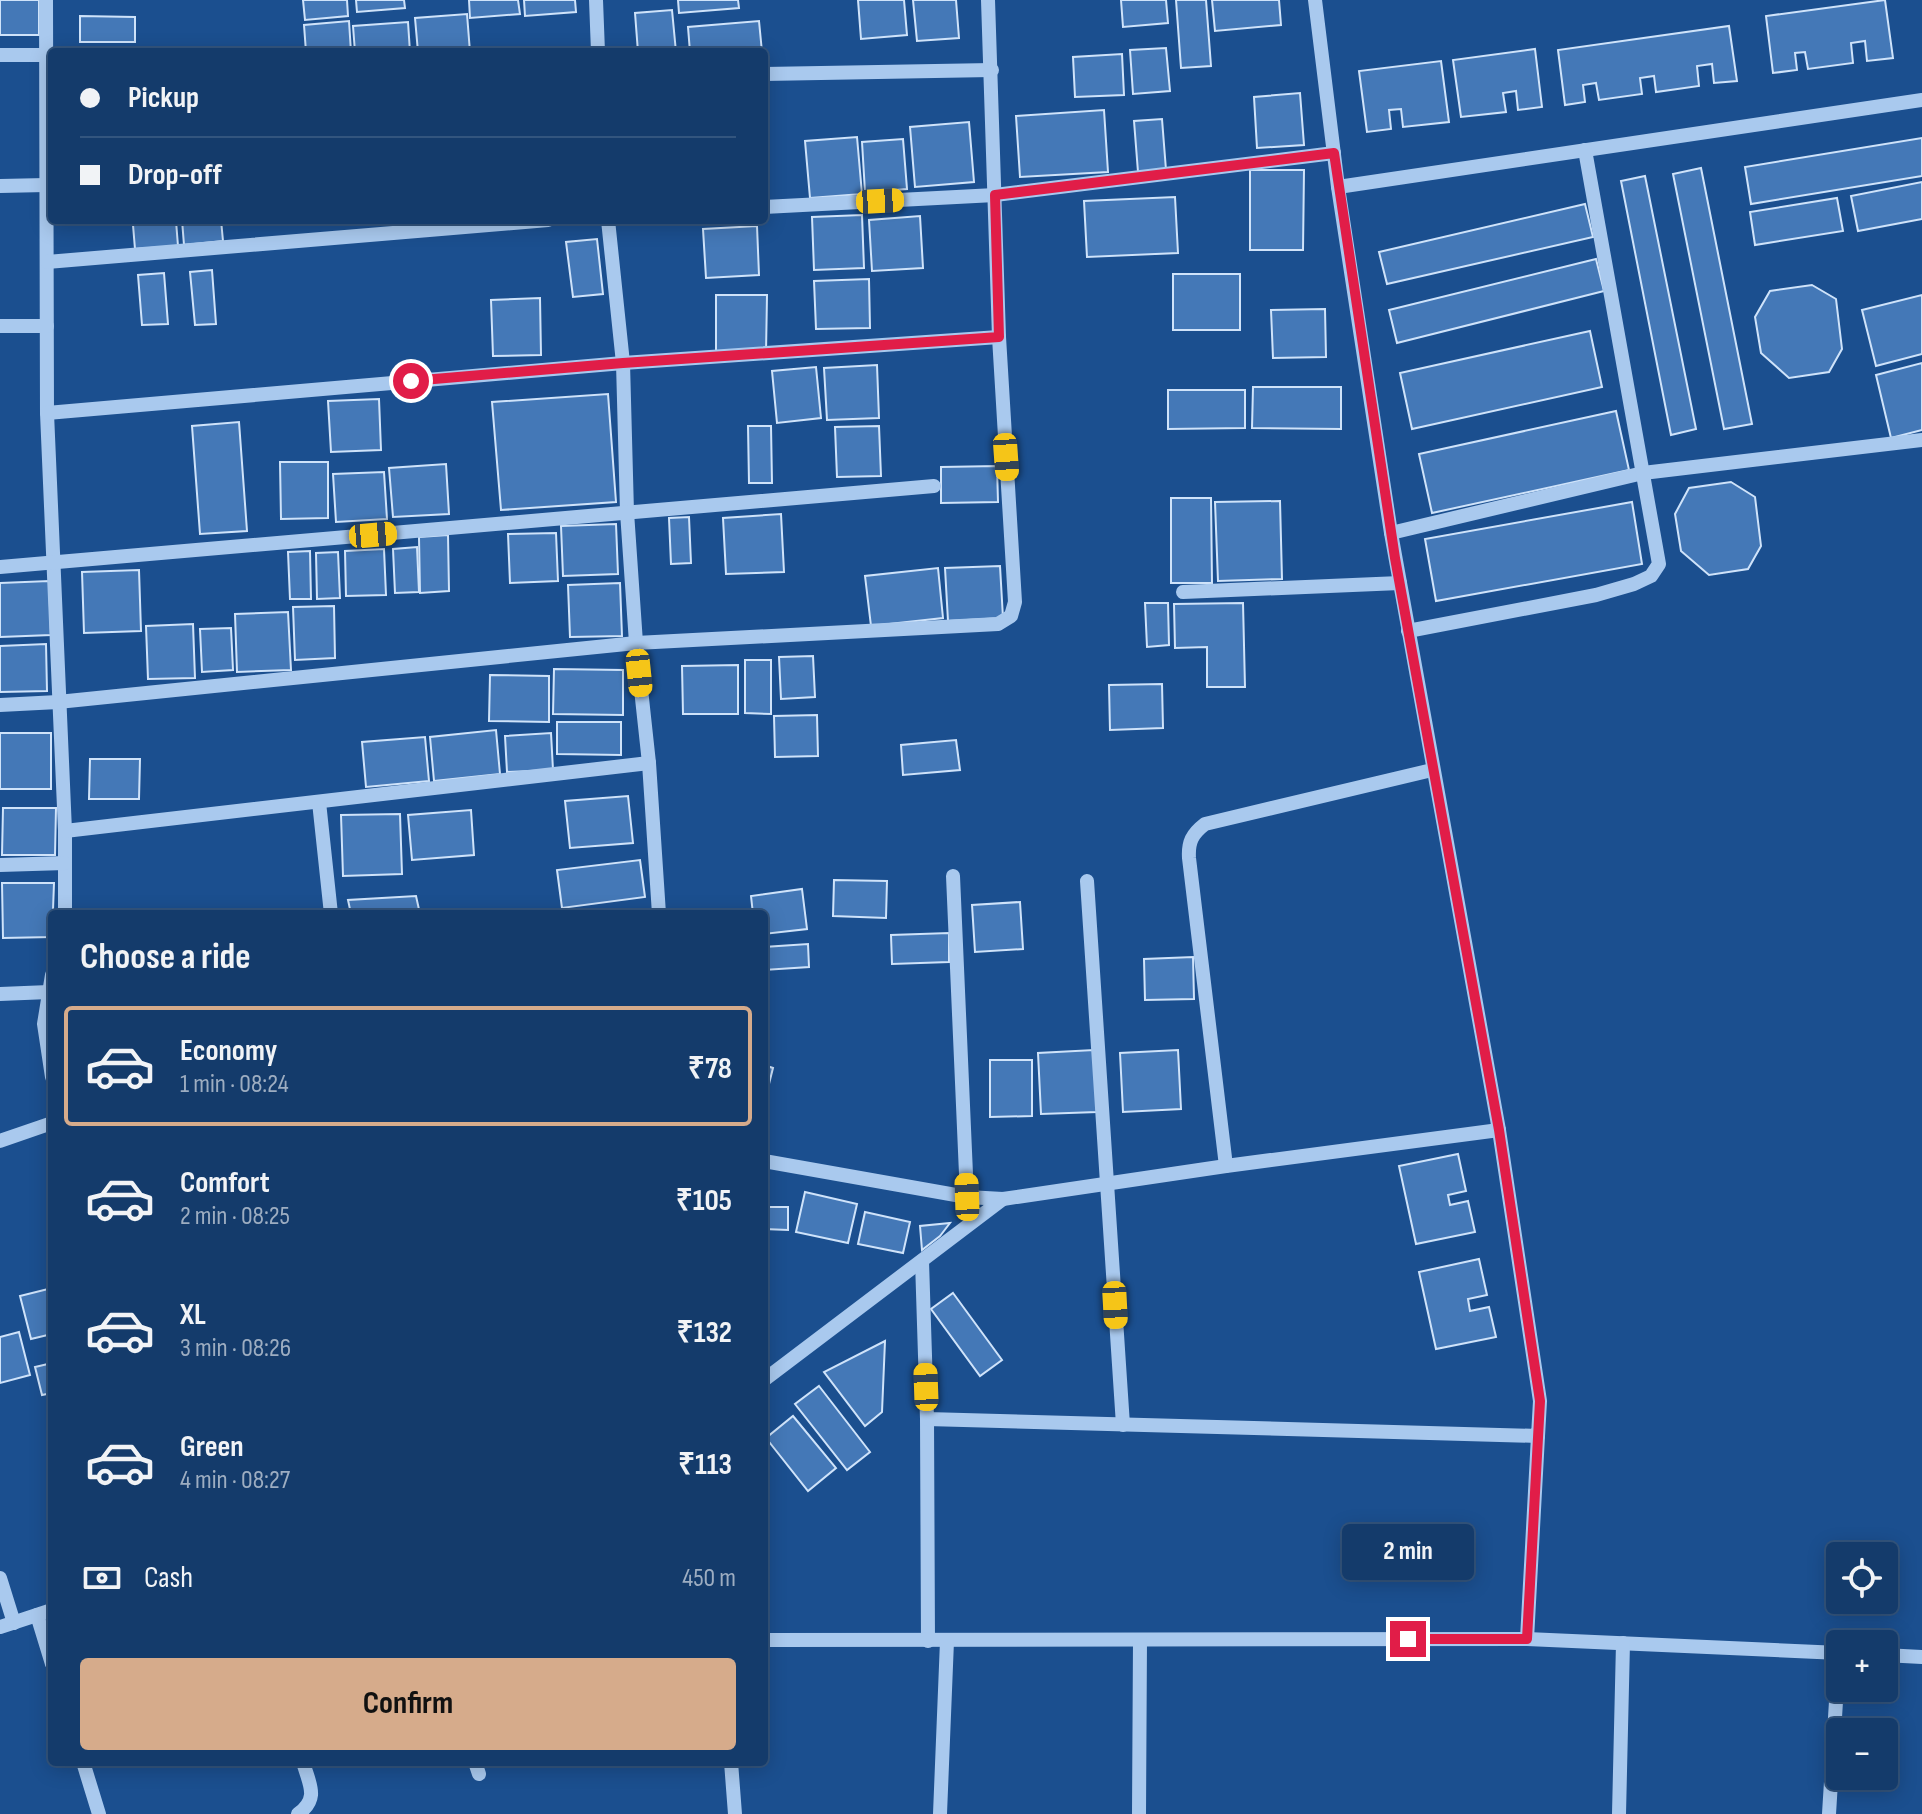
<!DOCTYPE html>
<meta charset="utf-8">
<style>
:root{--surface:#143b6b;--page:#1d4271;--text:#f1f3f6;--muted:#9dadc1;--line:#33557e;--accent:#d6ab8b}
body{margin:0;font-family:"Sofia Sans Condensed",sans-serif;background:var(--page);color:var(--text);height:100vh;display:flex;flex-direction:column;font-size:30px;white-space:nowrap}
*{box-sizing:border-box;margin:0}
p{font-size:26px;color:var(--muted)}
.icon{flex:none;width:44px;height:44px;fill:none;stroke:currentColor;stroke-width:2;stroke-linecap:round;stroke-linejoin:round}
.map{position:relative;flex:1;overflow:hidden}
.panel{position:absolute;left:48px;top:910px;width:720px;height:856px;display:flex;flex-direction:column;background:var(--surface);border-radius:8px;box-shadow:0 4px 20px #0003,0 0 0 2px var(--line)}
.panel>*{flex:none}
.top-card{position:absolute;left:48px;top:48px;width:720px;height:176px;border-radius:8px;box-shadow:0 4px 20px #0003,0 0 0 2px var(--line);display:grid;align-content:center;height:176px;padding:0 32px;background:var(--surface)}
.buttons{position:absolute;left:1826px;top:1542px;display:grid;gap:16px}
.buttons a{display:grid;place-items:center;width:72px;height:72px;border-radius:8px;background:var(--surface);box-shadow:0 4px 20px #0003,0 0 0 2px var(--line);font-size:40px}
.end{position:absolute;width:36px;height:36px;margin:-18px;border:10px solid #e11d48;background:#fff;box-shadow:0 0 0 4px #fff}
.from{border-radius:50%}
.bubble{position:absolute;height:56px;border-radius:8px;background:var(--surface);box-shadow:0 4px 20px #0003,0 0 0 2px var(--line);font-size:26px;font-weight:700;line-height:56px;text-align:center}
.car{position:absolute;width:24px;height:48px;margin:-24px -12px;border-radius:10px;box-shadow:0 0 6px 2px #0007;background:linear-gradient(#f5c518 24%,#345 0 40%,#f5c518 0 76%,#345 0 86%,#f5c518 0)}
.top-card b{display:flex;align-items:center;gap:28px;height:76px;font-size:30px}
.top-card b+b{border-top:2px solid var(--line)}
.top-card i{width:20px;height:20px;background:var(--text)}
ul{padding:0;list-style:none}
li{display:flex;align-items:center;gap:24px;height:120px;margin:0 16px 12px;padding:0 16px;border:4px solid transparent;border-radius:8px}
li div{flex:1}
li b{display:block;font-size:30px}
li em{font-style:normal;font-weight:700}
li.current{border-color:var(--accent)}
li>.icon{width:72px;height:72px;stroke-width:1.5}
h2{padding:0 32px;font-size:36px;line-height:96px}
.pay{display:flex;align-items:center;gap:20px;height:88px;padding:0 32px;font-size:30px}
.pay p{margin-inline-start:auto}
.cta{display:flex;gap:16px;margin-top:auto;padding:16px 32px}
.cta a{flex:1;height:92px;border-radius:8px;background:var(--accent);color:#111;font-size:32px;font-weight:700;line-height:92px;text-align:center}
.map>svg:first-child{display:block}
</style>
<div class="map">
<svg width="1922" height="1814" viewBox="0 0 1922 1814">
<rect width="100%" height="100%" fill="#1b4f8f"/>
<!-- building -->
<g fill="#4478b7" stroke="#cfe3fa" stroke-width="2">
<rect x="0" y="0" width="39" height="35"/>
<polygon points="303,0 347,0 348,16 305,20"/>
<polygon points="356,0 404,0 405,8 357,12"/>
<polygon points="469,0 518,0 520,14 470,18"/>
<polygon points="524,0 575,0 576,12 525,16"/>
<polygon points="678,0 738,0 739,8 679,13"/>
<polygon points="858,0 904,0 907,35 861,39"/>
<polygon points="913,0 956,0 959,38 917,41"/>
<polygon points="1121,0 1166,0 1168,23 1123,27"/>
<polygon points="1176,0 1206,0 1211,66 1181,68"/>
<polygon points="1212,0 1279,0 1281,25 1215,31"/>
<polygon points="1885,0 1893,58 1867,61 1865,41 1851,43 1853,63 1808,69 1805,52 1795,53 1797,70 1773,73 1766,16"/>
<polygon points="672,10 676,52 638,52 635,13"/>
<polygon points="467,14 470,52 418,52 415,18"/>
<polygon points="80,16 135,17 135,42 80,42"/>
<polygon points="349,21 351,52 306,52 304,25"/>
<polygon points="759,21 762,52 690,52 688,27"/>
<polygon points="408,22 410,52 355,52 353,26"/>
<polygon points="1729,26 1737,81 1714,83 1712,64 1697,66 1699,86 1656,92 1654,76 1640,78 1642,94 1599,100 1596,83 1583,85 1585,102 1565,105 1558,50"/>
<polygon points="1166,48 1170,91 1133,94 1130,50"/>
<polygon points="1535,49 1542,107 1518,110 1516,91 1503,93 1506,112 1461,117 1453,60"/>
<polygon points="1122,54 1124,95 1075,97 1073,57"/>
<polygon points="1441,61 1449,122 1403,127 1401,109 1389,110 1391,129 1367,132 1359,71"/>
<polygon points="1300,93 1304,145 1257,148 1254,97"/>
<polygon points="1104,110 1108,172 1020,177 1016,116"/>
<polygon points="1162,119 1166,170 1138,172 1134,121"/>
<polygon points="969,122 974,182 915,187 910,127"/>
<polygon points="857,137 862,194 810,198 805,141"/>
<polygon points="1922,138 1922,176 1751,204 1745,167"/>
<polygon points="903,139 907,189 865,192 862,142"/>
<polygon points="1701,168 1752,424 1724,429 1673,174"/>
<polygon points="1250,170 1304,170 1303,250 1250,250"/>
<polygon points="1645,176 1696,429 1671,435 1621,181"/>
<polygon points="1922,182 1922,219 1858,231 1851,196"/>
<polygon points="1175,197 1178,253 1087,257 1084,201"/>
<polygon points="1837,198 1843,231 1755,245 1750,212"/>
<polygon points="1585,204 1593,237 1387,284 1379,252"/>
<polygon points="862,215 864,268 814,270 812,217"/>
<polygon points="920,216 923,268 872,271 869,220"/>
<polygon points="182,220 221,220 223,241 184,245"/>
<polygon points="176,221 178,246 135,249 133,225"/>
<polygon points="757,226 759,275 706,278 703,229"/>
<polygon points="597,239 603,294 573,297 566,242"/>
<polygon points="1596,259 1604,291 1397,343 1389,310"/>
<polygon points="212,270 216,324 195,325 190,272"/>
<polygon points="164,273 168,324 142,325 138,275"/>
<rect x="1173" y="274" width="67" height="56"/>
<polygon points="869,279 870,328 816,329 814,281"/>
<polygon points="1812,285 1836,299 1842,349 1829,372 1789,378 1761,353 1755,317 1770,291"/>
<polygon points="716,295 767,295 766,353 716,352"/>
<polygon points="1922,295 1922,354 1876,366 1862,310"/>
<polygon points="540,298 541,355 493,356 491,300"/>
<polygon points="1325,309 1326,357 1273,358 1271,310"/>
<polygon points="1590,331 1602,387 1412,429 1400,373"/>
<polygon points="1922,363 1922,430 1891,438 1876,375"/>
<polygon points="877,365 879,418 827,420 824,368"/>
<polygon points="816,367 821,418 777,423 772,371"/>
<polygon points="1253,387 1341,387 1341,429 1252,428"/>
<polygon points="1168,390 1245,390 1245,428 1168,429"/>
<polygon points="608,394 616,502 501,510 492,402"/>
<polygon points="379,399 381,450 331,452 328,401"/>
<polygon points="1616,411 1629,470 1432,513 1419,454"/>
<polygon points="239,422 247,531 200,534 192,426"/>
<polygon points="748,426 771,426 772,483 749,483"/>
<polygon points="879,426 881,476 837,477 835,427"/>
<polygon points="280,462 328,462 328,518 281,519"/>
<polygon points="446,464 449,514 393,517 389,468"/>
<polygon points="997,466 998,502 941,503 941,467"/>
<polygon points="384,472 387,519 336,522 333,474"/>
<polygon points="1731,482 1755,497 1761,546 1748,569 1709,575 1681,551 1675,514 1689,488"/>
<polygon points="1171,498 1211,498 1212,583 1171,583"/>
<polygon points="1280,501 1282,579 1218,581 1215,502"/>
<polygon points="1632,502 1642,564 1436,601 1425,539"/>
<polygon points="781,514 784,572 726,574 723,518"/>
<polygon points="689,517 691,563 671,564 669,518"/>
<polygon points="616,524 618,574 563,576 561,526"/>
<polygon points="556,533 558,581 510,583 508,534"/>
<polygon points="448,535 449,591 420,593 419,537"/>
<polygon points="417,547 419,592 395,593 393,549"/>
<polygon points="384,549 386,595 346,596 345,551"/>
<polygon points="310,551 311,599 290,599 288,552"/>
<polygon points="338,552 340,598 317,599 316,553"/>
<polygon points="1000,566 1003,618 948,621 945,568"/>
<polygon points="938,568 943,618 871,626 865,576"/>
<polygon points="139,570 141,631 84,633 82,572"/>
<polygon points="49,581 51,635 0,637 0,583"/>
<polygon points="620,583 622,636 570,637 568,585"/>
<polygon points="1145,603 1168,603 1169,645 1147,647"/>
<polygon points="1243,603 1245,687 1207,687 1207,647 1175,648 1174,604"/>
<polygon points="334,606 335,658 295,660 293,607"/>
<polygon points="288,612 291,670 237,672 235,614"/>
<polygon points="193,624 195,678 148,679 146,626"/>
<polygon points="231,628 233,670 202,672 200,629"/>
<polygon points="46,644 47,691 0,692 0,646"/>
<polygon points="813,656 815,697 781,699 779,657"/>
<polygon points="745,660 771,660 771,714 745,713"/>
<polygon points="738,665 738,714 683,714 682,666"/>
<polygon points="554,669 623,670 623,715 553,714"/>
<polygon points="490,675 549,676 549,722 489,721"/>
<polygon points="1162,684 1163,728 1110,730 1109,685"/>
<polygon points="817,715 818,756 775,757 774,716"/>
<polygon points="557,722 621,722 621,755 557,754"/>
<polygon points="496,730 500,774 434,781 430,737"/>
<rect x="0" y="733" width="51" height="56"/>
<polygon points="551,733 553,770 507,772 505,736"/>
<polygon points="425,737 429,781 366,787 362,742"/>
<polygon points="956,740 960,770 903,775 901,745"/>
<polygon points="90,759 140,759 139,799 89,799"/>
<polygon points="628,796 633,843 570,848 565,801"/>
<polygon points="3,808 56,808 55,855 2,855"/>
<polygon points="471,810 474,855 412,860 408,815"/>
<polygon points="400,814 402,874 343,876 341,815"/>
<polygon points="640,860 645,897 562,908 557,870"/>
<polygon points="834,880 887,881 886,918 833,916"/>
<polygon points="2,883 54,883 52,937 3,938"/>
<polygon points="802,889 807,929 764,934 764,914 753,914 751,896"/>
<polygon points="416,896 420,914 351,914 348,900"/>
<polygon points="1020,902 1023,949 975,952 972,905"/>
<polygon points="949,933 949,962 892,964 891,935"/>
<polygon points="808,944 809,967 764,970 764,947"/>
<polygon points="1193,957 1194,999 1145,1000 1144,959"/>
<polygon points="1094,1050 1097,1112 1041,1114 1038,1053"/>
<polygon points="1178,1050 1181,1109 1123,1112 1120,1053"/>
<polygon points="990,1060 1032,1060 1032,1116 990,1117"/>
<polygon points="764,1065 773,1068 764,1104"/>
<polygon points="1458,1154 1466,1191 1448,1195 1450,1205 1468,1201 1475,1232 1416,1244 1399,1166"/>
<polygon points="805,1192 857,1204 848,1243 796,1232"/>
<polygon points="764,1207 788,1207 788,1230 764,1229"/>
<polygon points="865,1212 910,1222 903,1253 858,1244"/>
<polygon points="950,1223 940,1236 922,1250 920,1226"/>
<polygon points="1479,1259 1487,1295 1468,1299 1470,1311 1489,1307 1496,1337 1436,1349 1419,1272"/>
<polygon points="52,1288 52,1334 31,1339 20,1296"/>
<polygon points="953,1293 1002,1360 980,1376 931,1309"/>
<polygon points="19,1332 30,1375 0,1383 0,1337"/>
<polygon points="885,1341 882,1412 865,1426 824,1372"/>
<polygon points="52,1363 52,1393 42,1395 35,1367"/>
<polygon points="819,1386 870,1452 847,1470 795,1404"/>
<polygon points="793,1416 836,1468 808,1491 766,1438"/>
</g>
<g fill="none" stroke-linecap="round" stroke-linejoin="round">
<!-- minor -->
<g stroke="#a9c9ee" stroke-width="14">
<polyline points="46,0 47,413 65,831 65,914"/>
<polyline points="596,0 598,52"/>
<polyline points="0,55 46,55"/>
<polyline points="764,74 992,70"/>
<polyline points="0,186 46,185"/>
<polyline points="1338,187 1922,100"/>
<polyline points="764,207 995,195 1334,153"/>
<polyline points="608,220 623,363 627,512 636,643 649,763 659,914"/>
<polyline points="47,262 548,220"/>
<polyline points="0,326 47,326"/>
<polyline points="47,413 623,363 999,337"/>
<polyline points="1391,533 1643,473 1922,440"/>
<polyline points="0,567 934,486"/>
<polyline points="1183,592 1400,583"/>
<polyline points="1408,631 1596,595 1634,584 1651,576 1659,564 1585,150"/>
<polyline points="0,705 58,702 636,643 998,624 1011,616 1015,602 999,337 988,0"/>
<polyline points="319,802 331,914"/>
<polyline points="65,831 649,763"/>
<polyline points="0,865 65,863"/>
<polyline points="953,876 967,1197"/>
<polyline points="1087,881 1123,1425"/>
<polyline points="52,975 44,1024 52,1077"/>
<polyline points="0,994 49,992"/>
<polyline points="0,1141 52,1123"/>
<polyline points="764,1161 967,1197 1003,1199 1226,1166 1499,1130"/>
<path d="M1226,1166L1189,858C1188,842 1192,834 1205,824L1432,770"/>
<polyline points="922,1261 927,1419 928,1641"/>
<polyline points="764,1380 1003,1199"/>
<polyline points="927,1419 1538,1436 1540,1401 1499,1130 1391,533 1338,187 1315,0"/>
<polyline points="0,1578 14,1623"/>
<polyline points="37,1615 52,1664"/>
<polyline points="0,1627 52,1610"/>
<polyline points="1527,1639 1538,1436"/>
<polyline points="764,1640 1527,1639 1840,1653"/>
<polyline points="1884,1655 1922,1657"/>
<polyline points="83,1762 99,1814"/>
<polyline points="475,1762 479,1774"/>
<polyline points="731,1762 735,1814"/>
<path d="M298,1814C320,1798 309,1784 303,1762"/>
<polyline points="940,1814 947,1641"/>
<polyline points="1139,1814 1140,1640"/>
<polyline points="1619,1814 1623,1643"/>
<polyline points="1829,1814 1839,1653"/>
</g>
</g>
<g fill="none" stroke-linecap="round" stroke-linejoin="round">
<!-- route -->
<polyline stroke="#e11d48" stroke-width="10" points="411,381 623,363 999,337 995,195 1334,153 1395,558 1499,1130 1540,1401 1527,1639 1408,1639"/>
</g>
</svg>
<div class="buttons">
<a><svg class="icon" aria-label="locate" viewBox="0 0 24 24"><circle cx="12" cy="12" r="6"/><path d="M12 2v4M12 18v4M2 12h4M18 12h4"/></svg></a>
<a>+</a>
<a>−</a>
</div>
<i class="end from" style="left:411px;top:381px"></i>
<i class="end" style="left:1408px;top:1639px"></i>
<div class="bubble" style="left:1342px;top:1524px;width:132px">2 min</div>
<i class="car" style="left:880px;top:201px;rotate:87deg"></i>
<i class="car" style="left:1006px;top:457px;rotate:176deg"></i>
<i class="car" style="left:373px;top:535px;rotate:85deg"></i>
<i class="car" style="left:639px;top:673px;rotate:174deg"></i>
<i class="car" style="left:967px;top:1197px;rotate:358deg"></i>
<i class="car" style="left:1115px;top:1305px;rotate:177deg"></i>
<i class="car" style="left:926px;top:1387px;rotate:358deg"></i>
<div class="top-card">
<b><i class="from"></i>Pickup</b>
<b><i></i>Drop-off</b>
</div>
<section class="panel">
<h2>Choose a ride</h2>
<ul>
<li class="current"><svg class="icon" aria-label="car" viewBox="0 0 24 24"><path d="M5 17H2v-5l4-1 3-4h7l3 4 3 1v5h-3M9 17h6M6 11h13"/><circle cx="7" cy="17" r="2"/><circle cx="17" cy="17" r="2"/></svg><div><b>Economy</b><p>1 min · 08:24</p></div><em>₹78</em></li>
<li><svg class="icon" aria-label="car" viewBox="0 0 24 24"><path d="M5 17H2v-5l4-1 3-4h7l3 4 3 1v5h-3M9 17h6M6 11h13"/><circle cx="7" cy="17" r="2"/><circle cx="17" cy="17" r="2"/></svg><div><b>Comfort</b><p>2 min · 08:25</p></div><em>₹105</em></li>
<li><svg class="icon" aria-label="car" viewBox="0 0 24 24"><path d="M5 17H2v-5l4-1 3-4h7l3 4 3 1v5h-3M9 17h6M6 11h13"/><circle cx="7" cy="17" r="2"/><circle cx="17" cy="17" r="2"/></svg><div><b>XL</b><p>3 min · 08:26</p></div><em>₹132</em></li>
<li><svg class="icon" aria-label="car" viewBox="0 0 24 24"><path d="M5 17H2v-5l4-1 3-4h7l3 4 3 1v5h-3M9 17h6M6 11h13"/><circle cx="7" cy="17" r="2"/><circle cx="17" cy="17" r="2"/></svg><div><b>Green</b><p>4 min · 08:27</p></div><em>₹113</em></li>
</ul>
<div class="pay"><svg class="icon" aria-label="cash" viewBox="0 0 24 24"><path d="M3 7h18v10H3z"/><circle cx="12" cy="12" r="2"/></svg>Cash<p>450 m</p></div>
<div class="cta"><a>Confirm</a></div>
</section>
</div>
